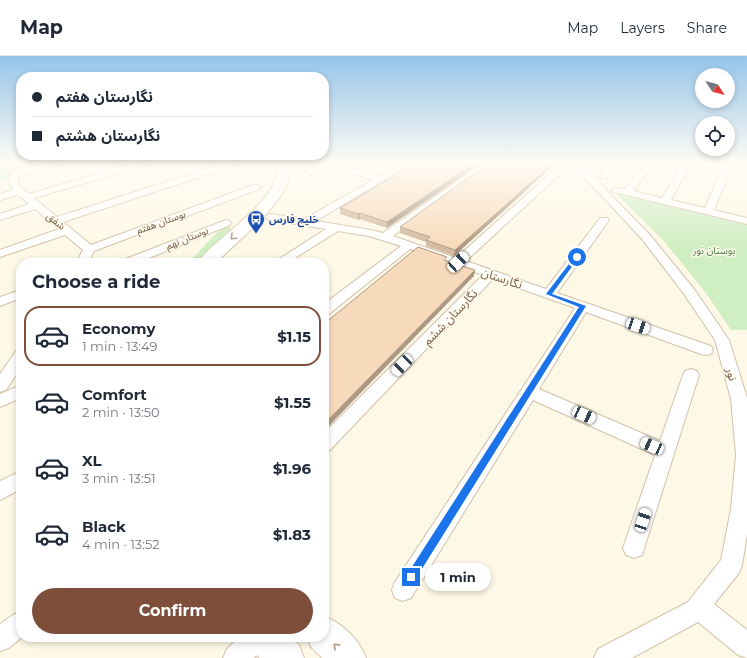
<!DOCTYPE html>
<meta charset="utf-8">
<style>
:root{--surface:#fff;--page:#f2f2f3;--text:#1f2937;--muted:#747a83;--line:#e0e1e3;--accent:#7f4e3b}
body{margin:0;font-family:Montserrat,"Noto Sans Arabic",sans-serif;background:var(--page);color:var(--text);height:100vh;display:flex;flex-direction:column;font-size:15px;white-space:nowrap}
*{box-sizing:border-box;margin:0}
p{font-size:13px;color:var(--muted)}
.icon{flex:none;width:22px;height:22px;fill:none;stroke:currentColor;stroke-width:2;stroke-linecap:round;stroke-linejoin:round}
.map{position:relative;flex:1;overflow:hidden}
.panel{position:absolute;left:16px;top:202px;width:313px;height:384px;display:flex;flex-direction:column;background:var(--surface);border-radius:16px;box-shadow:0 2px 6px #0003}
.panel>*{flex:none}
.guide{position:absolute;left:16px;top:16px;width:313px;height:88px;border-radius:16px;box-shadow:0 2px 6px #0003;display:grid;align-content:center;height:88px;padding:0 16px;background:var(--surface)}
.needle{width:26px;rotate:125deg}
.fabs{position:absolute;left:695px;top:12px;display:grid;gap:8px}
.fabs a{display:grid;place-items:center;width:40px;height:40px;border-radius:50%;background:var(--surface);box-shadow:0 2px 6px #0003;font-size:20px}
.end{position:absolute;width:18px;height:18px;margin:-9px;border:5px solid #1a73e8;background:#fff;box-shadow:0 0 0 2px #fff}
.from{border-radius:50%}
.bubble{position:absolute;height:28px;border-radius:14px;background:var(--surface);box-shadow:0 2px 6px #0003;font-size:13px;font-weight:700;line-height:28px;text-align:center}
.car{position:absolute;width:12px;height:24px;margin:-12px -6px;border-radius:5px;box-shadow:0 0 3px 1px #0007;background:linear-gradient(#fff 24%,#345 0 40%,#fff 0 76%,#345 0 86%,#fff 0)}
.guide b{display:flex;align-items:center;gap:14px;height:38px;font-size:15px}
.guide b+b{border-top:1px solid var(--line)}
.guide i{width:10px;height:10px;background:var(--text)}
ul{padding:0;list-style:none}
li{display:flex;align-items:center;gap:12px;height:60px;margin:0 8px 6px;padding:0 8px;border:2px solid transparent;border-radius:16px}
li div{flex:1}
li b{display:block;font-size:15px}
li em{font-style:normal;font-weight:700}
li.active{border-color:var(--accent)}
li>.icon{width:36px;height:36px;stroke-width:1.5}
h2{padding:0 16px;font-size:18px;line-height:48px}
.primary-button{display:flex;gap:8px;margin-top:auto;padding:8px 16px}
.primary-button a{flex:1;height:46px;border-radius:24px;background:var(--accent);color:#fff;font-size:16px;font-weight:700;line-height:46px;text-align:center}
header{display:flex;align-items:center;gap:24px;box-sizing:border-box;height:56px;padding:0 20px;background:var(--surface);border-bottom:1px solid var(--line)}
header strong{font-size:19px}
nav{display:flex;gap:22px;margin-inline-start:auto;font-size:14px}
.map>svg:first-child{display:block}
</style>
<header>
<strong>Map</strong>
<nav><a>Map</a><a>Layers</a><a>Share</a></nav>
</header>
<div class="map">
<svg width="747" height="602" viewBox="0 0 747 602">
<rect width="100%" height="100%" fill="#fef8e6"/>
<!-- green -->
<g fill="#cfeec2">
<polygon points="0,106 25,106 4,125 0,126"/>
<polygon points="615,137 747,169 747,274 731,274 706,237 663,184"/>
<polygon points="226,167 231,173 197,207 188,207"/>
</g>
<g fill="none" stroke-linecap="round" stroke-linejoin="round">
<!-- street casing -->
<g stroke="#d2c0aa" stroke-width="2">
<g id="street">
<polygon points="24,106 33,106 27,112 49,106 62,106 61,108 19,120 18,125 21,132 29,138 138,106 151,106 150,108 34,142 57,161 228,106 240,106 239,108 63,166 91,189 253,129 256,128 261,131 259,133 94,195 88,207 76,207 83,194 65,179 0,201 0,194 59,173 35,153 0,164 0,158 29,148 18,139 0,144 0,138 13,134 8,125 13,115"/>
<polygon points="324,106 335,106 380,120 404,106 414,106 316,165 371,174 383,177 485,106 494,106 393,180 456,202 552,116 558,116 559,118 558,120 466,205 546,233 600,162 608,162 609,164 557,237 711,290 713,294 711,298 706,299 701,298 586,256 539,333 660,385 683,319 685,315 691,313 697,315 699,319 642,499 634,502 626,499 623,492 655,399 533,344 411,542 403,545 395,542 392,534 395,526 575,252 493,223 330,394 324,396 324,377 483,219 410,193 329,258 324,259 324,248 401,190 369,180 338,175 287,207 273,207 326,173 271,164 267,163 266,161 267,159 271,158 304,163 373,124 329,110 305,121 302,122 298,119"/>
<polygon points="570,106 579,106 650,179 694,233 729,284 747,342 747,478 742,509 739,517 714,548 747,574 747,602 738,599 698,566 632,602 594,602 598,593 688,546 721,504 731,453 736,398 731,343 715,284 684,238 642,183"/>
<polygon points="607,106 615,106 607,122 601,122 600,120"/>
<path d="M638,106H655L681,111L684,106H692L671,144L705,152L725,106H747V111L733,106L714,154L747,162V168L614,136L612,134L614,132L625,133L644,109ZM652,111L678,116L662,142L633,135Z"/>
<polygon points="226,164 230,165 231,167 230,169 137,207 121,207 123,204"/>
<polygon points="21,234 21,242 0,250 0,241"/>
<polygon points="21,294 21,311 6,334 0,336 0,318 16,295"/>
<polygon points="21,329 21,342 0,351 0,338"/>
<polygon points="21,415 21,433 0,444 0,425"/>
<polygon points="21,555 21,581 22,581 9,592 0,595 0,568 13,559"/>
<polygon points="239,581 269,581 266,590 254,602 223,602 227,593"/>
</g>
</g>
<!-- secondary casing -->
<g stroke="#d8c3a9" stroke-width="2">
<g id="secondary">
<path d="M277,106H289C300,138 236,185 216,207H197C216,180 286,142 277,106Z"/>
<path d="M324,560C343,568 359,583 366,602H322L311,591L307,581H324Z"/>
<polygon points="246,581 290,581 299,589 304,602 260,602 251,594"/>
</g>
</g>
<!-- street -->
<use href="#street" fill="#fff" fill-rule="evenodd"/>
<!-- secondary -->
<use href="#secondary" fill="#fff" fill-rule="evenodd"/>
</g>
<!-- wall -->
<g fill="#d4bba1">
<polygon points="418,106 387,172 360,163 358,164 340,158 340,152"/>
<polygon points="555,108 454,200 426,190 426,186 400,177 400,171"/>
</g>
<!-- shaded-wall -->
<g fill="#ad9983">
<polygon points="476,106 483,106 387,172 387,166"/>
<polygon points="554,106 556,106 555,108 454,200 455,194"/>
<polygon points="360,157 360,163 358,164 358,158"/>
<polygon points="475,214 474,220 324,375 324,368"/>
</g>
<!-- building -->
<g fill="#f7dabb" stroke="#ad9983">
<polygon points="418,106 476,106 387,166 360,157 358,158 340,152"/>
<polygon points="490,106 554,106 455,194 426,184 430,181 400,171"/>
<polygon points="418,191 447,201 444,204 475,214 324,368 324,268"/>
</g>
<!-- one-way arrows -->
<defs><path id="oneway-chevron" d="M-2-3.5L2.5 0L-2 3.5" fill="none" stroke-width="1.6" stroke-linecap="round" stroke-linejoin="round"/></defs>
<g stroke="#a99887">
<use href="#oneway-chevron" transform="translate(233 181) rotate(137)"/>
<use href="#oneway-chevron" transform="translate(336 590) rotate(-135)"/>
</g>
<!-- sky -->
<linearGradient id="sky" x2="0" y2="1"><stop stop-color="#95c4e9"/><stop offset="0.56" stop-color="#fffcf4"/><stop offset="1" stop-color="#fffcf4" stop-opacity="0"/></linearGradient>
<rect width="747" height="190" fill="url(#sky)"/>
<!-- route -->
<polygon fill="#1a73e8" points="575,200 579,201 552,238 586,250 415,524 411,526 408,524 406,521 408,517 579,251 546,238"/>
<!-- icons -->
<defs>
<g id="bus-pin" transform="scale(0.9)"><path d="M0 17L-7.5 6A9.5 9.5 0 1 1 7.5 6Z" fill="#1a4fb4" stroke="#fffaee"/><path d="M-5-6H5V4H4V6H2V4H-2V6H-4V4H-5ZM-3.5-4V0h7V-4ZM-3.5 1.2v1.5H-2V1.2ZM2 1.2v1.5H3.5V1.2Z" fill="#fff"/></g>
</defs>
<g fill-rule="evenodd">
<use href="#bus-pin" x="256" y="163"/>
</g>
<g text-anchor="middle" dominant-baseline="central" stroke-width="3" stroke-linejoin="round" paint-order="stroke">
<!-- far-transit labels -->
<g font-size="10" font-weight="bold" fill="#164399" stroke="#fffaee" text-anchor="start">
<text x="269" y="163">خلیج فارس</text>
</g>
<!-- far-street labels -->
<g font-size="10" fill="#7b6047" stroke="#fffaee">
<text transform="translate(56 165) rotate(40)">شفق</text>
<text transform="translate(161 166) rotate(-20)">بوستان هفتم</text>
<text transform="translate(187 182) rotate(-22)">بوستان نهم</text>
</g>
<!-- far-park labels -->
<g font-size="10" fill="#477c3c" stroke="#fffaee">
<text x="714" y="194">بوستان نور</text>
</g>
<!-- street labels -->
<g font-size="12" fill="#7b6047" stroke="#fffaee">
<text transform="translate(502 222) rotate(19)">نگارستان</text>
<text transform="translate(450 261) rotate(-46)">نگارستان ششم</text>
<text transform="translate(732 318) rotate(73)">نور</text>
</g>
</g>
</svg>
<div class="fabs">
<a><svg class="needle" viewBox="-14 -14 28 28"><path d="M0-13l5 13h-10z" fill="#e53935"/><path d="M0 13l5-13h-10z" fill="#747a83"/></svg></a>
<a><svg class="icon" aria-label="locate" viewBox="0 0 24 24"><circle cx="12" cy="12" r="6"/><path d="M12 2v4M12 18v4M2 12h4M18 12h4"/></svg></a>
</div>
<i class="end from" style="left:577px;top:201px"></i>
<i class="end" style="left:411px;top:521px"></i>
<div class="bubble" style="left:425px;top:507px;width:66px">1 min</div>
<i class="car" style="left:458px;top:206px;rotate:47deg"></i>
<i class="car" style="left:638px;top:270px;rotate:109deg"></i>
<i class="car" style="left:402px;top:309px;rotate:224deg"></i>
<i class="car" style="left:584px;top:359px;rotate:114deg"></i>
<i class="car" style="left:652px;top:390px;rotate:294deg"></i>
<i class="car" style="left:643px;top:464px;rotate:18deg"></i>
<div class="guide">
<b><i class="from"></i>نگارستان هفتم</b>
<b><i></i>نگارستان هشتم</b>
</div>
<section class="panel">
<h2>Choose a ride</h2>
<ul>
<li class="active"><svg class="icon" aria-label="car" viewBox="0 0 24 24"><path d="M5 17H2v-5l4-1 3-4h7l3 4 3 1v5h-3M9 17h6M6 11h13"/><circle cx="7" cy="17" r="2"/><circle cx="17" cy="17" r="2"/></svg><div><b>Economy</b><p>1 min · 13:49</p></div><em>$1.15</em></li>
<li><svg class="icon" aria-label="car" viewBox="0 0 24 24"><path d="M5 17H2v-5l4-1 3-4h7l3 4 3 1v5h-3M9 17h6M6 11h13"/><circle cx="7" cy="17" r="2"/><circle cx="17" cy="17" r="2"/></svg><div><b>Comfort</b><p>2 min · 13:50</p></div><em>$1.55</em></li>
<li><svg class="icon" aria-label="car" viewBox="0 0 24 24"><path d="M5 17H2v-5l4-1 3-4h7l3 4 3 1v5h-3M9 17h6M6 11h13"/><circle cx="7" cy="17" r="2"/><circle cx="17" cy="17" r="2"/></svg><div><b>XL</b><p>3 min · 13:51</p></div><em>$1.96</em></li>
<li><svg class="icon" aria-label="car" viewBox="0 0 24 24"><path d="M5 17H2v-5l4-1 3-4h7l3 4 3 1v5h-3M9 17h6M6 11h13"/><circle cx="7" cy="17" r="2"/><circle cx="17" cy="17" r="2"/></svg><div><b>Black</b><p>4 min · 13:52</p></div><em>$1.83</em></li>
</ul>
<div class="primary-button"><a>Confirm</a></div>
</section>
</div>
